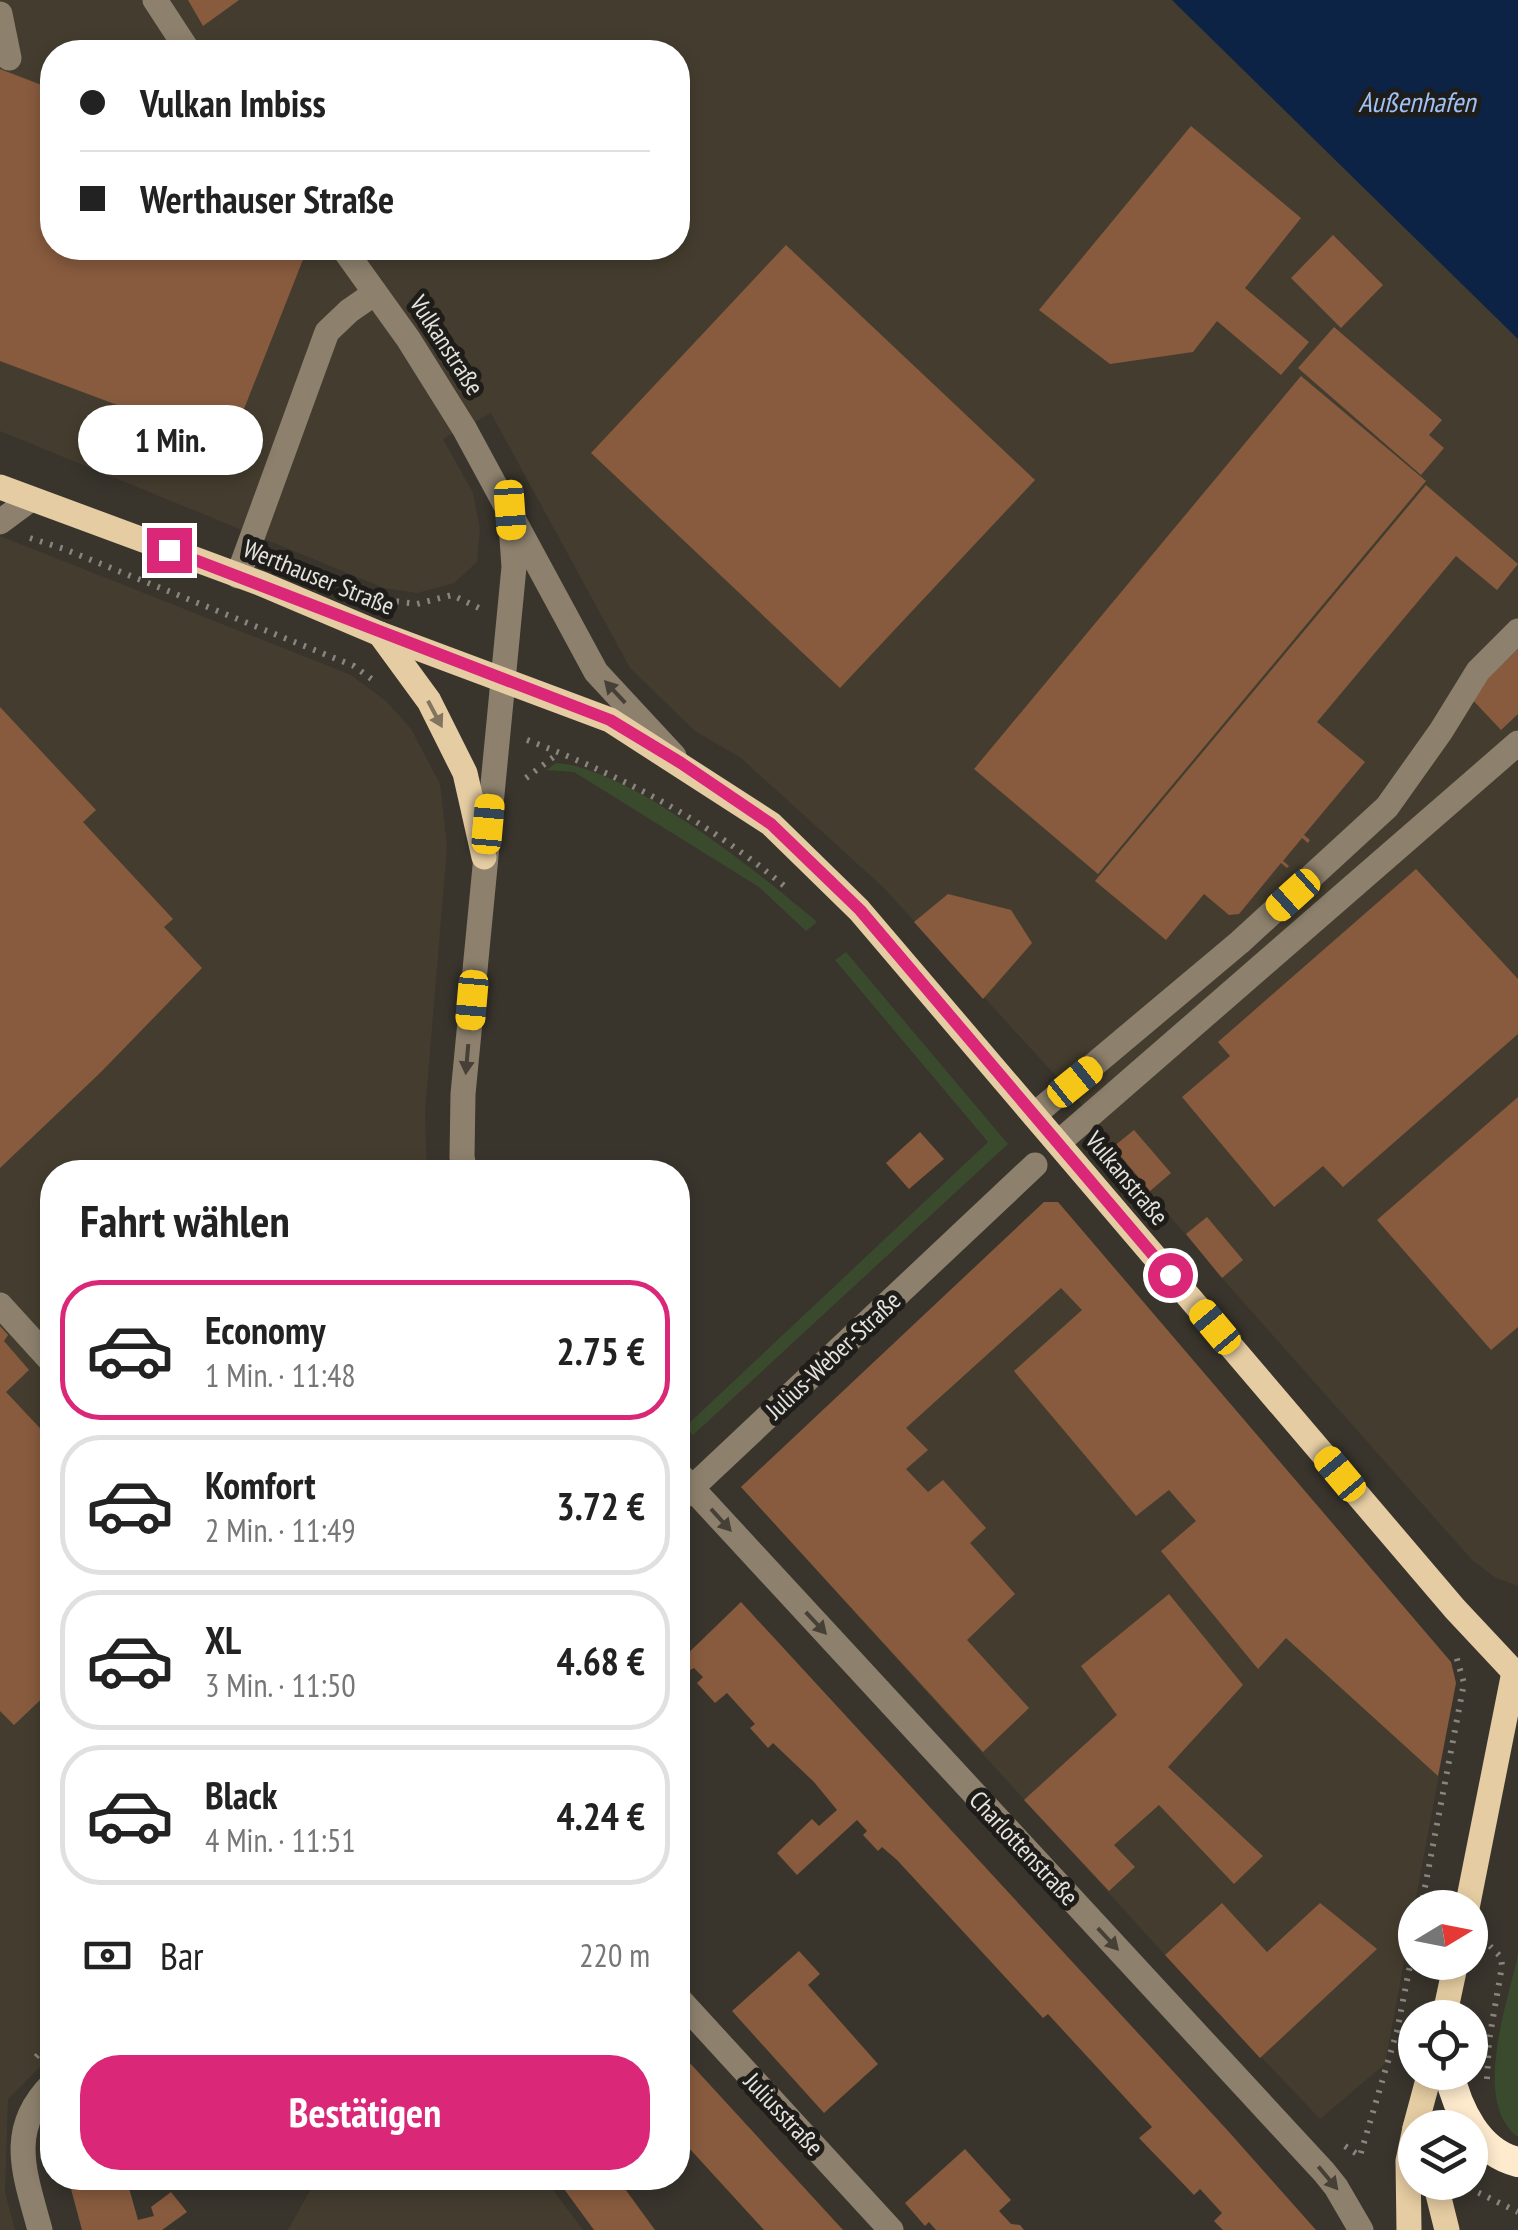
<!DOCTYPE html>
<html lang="de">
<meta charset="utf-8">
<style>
:root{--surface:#fff;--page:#f6f6f6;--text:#222;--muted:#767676;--line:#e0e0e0;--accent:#db2777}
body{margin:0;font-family:"PT Sans Narrow",sans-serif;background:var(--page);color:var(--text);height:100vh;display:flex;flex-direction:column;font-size:38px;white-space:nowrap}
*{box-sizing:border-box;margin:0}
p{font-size:32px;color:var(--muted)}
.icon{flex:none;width:55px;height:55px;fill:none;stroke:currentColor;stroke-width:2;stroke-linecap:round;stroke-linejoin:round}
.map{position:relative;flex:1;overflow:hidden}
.side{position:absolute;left:40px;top:1160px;width:650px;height:1030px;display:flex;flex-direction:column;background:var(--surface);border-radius:40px;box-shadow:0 5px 15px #0003}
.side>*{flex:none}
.guide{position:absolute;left:40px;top:40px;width:650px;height:220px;border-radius:40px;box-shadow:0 5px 15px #0003;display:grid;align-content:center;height:220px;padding:0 40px;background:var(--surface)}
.needle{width:65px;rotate:80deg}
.fabs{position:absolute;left:1398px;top:1890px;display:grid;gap:20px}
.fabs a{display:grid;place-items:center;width:90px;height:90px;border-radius:50%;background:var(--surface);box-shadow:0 5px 15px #0003;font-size:50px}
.end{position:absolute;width:45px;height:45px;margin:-22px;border:12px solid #db2777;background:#fff;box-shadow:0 0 0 5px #fff}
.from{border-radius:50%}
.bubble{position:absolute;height:70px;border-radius:35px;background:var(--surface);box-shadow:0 5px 15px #0003;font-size:32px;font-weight:800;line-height:70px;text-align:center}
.car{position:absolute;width:30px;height:60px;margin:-30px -15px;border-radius:12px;box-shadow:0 0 8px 2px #0007;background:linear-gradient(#f5c518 24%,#345 0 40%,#f5c518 0 76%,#345 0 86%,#f5c518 0)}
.guide b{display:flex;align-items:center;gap:35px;height:95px;font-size:38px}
.guide b+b{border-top:2px solid var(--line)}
.guide i{width:25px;height:25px;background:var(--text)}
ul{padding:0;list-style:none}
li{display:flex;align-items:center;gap:30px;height:140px;margin:0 20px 15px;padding:0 20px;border:5px solid var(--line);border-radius:40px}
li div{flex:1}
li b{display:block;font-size:38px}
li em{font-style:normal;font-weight:800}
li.selected{border-color:var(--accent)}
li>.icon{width:90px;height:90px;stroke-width:1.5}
h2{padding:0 40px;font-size:45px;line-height:120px}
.pay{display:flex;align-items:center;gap:25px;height:110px;padding:0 40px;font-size:38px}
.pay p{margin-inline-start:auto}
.action{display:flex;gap:20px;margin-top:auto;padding:20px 40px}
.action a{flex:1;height:115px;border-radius:40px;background:var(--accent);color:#fff;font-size:40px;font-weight:800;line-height:115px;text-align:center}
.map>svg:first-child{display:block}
</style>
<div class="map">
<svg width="1518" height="2230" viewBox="0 0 1518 2230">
<rect width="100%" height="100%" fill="#39352d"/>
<!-- built -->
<g fill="#443d2f" fill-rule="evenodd">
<path d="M0,0H1172L1518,339V1586L1496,1578L1473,1561L1222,1278L1106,1140L1079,1101L883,887L741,758L695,731L630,668L491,413L443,439L473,493L480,529L477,562L454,583L417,593L384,588L0,431ZM52,52H678V248H52Z"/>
<polygon points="0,536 351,675 386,701 411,729 440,784 447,846 425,1111 427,1172 52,1172 52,2055 8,2099 5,2192 15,2230 0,2230"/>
<polygon points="1044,1202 1058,1202 1451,1662 1456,1683 1385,2064 1320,2119 1165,1955 741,1487"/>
<polygon points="317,2178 544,2178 583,2230 288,2230"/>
</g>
<!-- green -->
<g fill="#3a4a2d">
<path d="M556,763C628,767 761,874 817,922L806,931L759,887L574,772L546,770Z"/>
<polygon points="846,952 1008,1144 693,1435 685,1427 988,1142 835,960"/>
<path d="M1518,1954V2137C1471,2102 1508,2003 1518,1954Z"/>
</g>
<!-- water -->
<polygon fill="#0c2346" points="1172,0 1518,0 1518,339"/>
<!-- building -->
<g fill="#885b3e">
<polygon points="188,0 239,0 203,26"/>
<polygon points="0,69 52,89 52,248 302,248 306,252 229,447 0,361"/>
<polygon points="1191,126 1301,218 1245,288 1309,342 1281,375 1217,321 1193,352 1110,364 1039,310"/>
<polygon points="1333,235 1383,285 1341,328 1291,278"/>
<polygon points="786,245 1035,480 840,688 591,453"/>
<polygon points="1334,327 1442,420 1429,435 1444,448 1421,475 1298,368"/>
<polygon points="1301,376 1426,481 1098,874 974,769"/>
<polygon points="1426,485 1518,564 1497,590 1456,556 1317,722 1365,762 1304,835 1310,840 1308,843 1302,838 1283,861 1289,866 1287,868 1281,863 1239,914 1229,915 1204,894 1166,940 1095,881"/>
<polygon points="1518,649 1518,714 1501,730 1469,696"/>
<polygon points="0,707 96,810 83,822 173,919 164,927 202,968 101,1072 0,1168"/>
<polygon points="1416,869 1518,979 1518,1034 1343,1187 1323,1166 1274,1207 1182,1097 1230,1056 1218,1042"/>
<polygon points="948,894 1011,910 1032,943 983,999 914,922"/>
<polygon points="1518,1097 1518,1327 1491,1350 1377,1220"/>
<polygon points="1134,1130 1171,1173 1150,1191 1113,1147"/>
<polygon points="920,1132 944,1159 909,1189 886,1163"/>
<polygon points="1044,1202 1058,1202 1451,1662 1456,1683 1438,1776 1286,1638 1258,1669 1161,1551 1196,1521 1169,1490 1136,1516 1014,1371 1082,1310 1061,1288 906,1428 928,1450 906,1469 928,1492 943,1480 986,1528 970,1543 1015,1594 967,1640 1029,1708 983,1752 741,1487"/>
<polygon points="1207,1217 1243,1260 1222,1278 1186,1234"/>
<polygon points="0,1326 8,1335 4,1341 29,1370 6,1392 52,1441 52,1689 14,1725 0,1711"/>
<polygon points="1169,1594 1243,1685 1168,1767 1263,1856 1234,1884 1159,1805 1114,1845 1135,1867 1109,1891 1024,1800 1117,1715 1081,1666"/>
<polygon points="741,1602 1229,2132 1316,2230 1223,2230 1214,2221 1222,2213 1200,2189 1194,2195 1139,2138 1152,2127 1048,2014 1043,2018 897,1860 882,1847 878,1851 863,1835 867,1831 857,1820 797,1875 777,1853 812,1819 819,1826 837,1810 814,1782 773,1743 768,1748 750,1728 755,1724 727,1693 715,1703 697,1683 703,1677 694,1668 686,1672 678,1663"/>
<polygon points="1222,1903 1267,1952 1320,1903 1377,1949 1260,2058 1165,1955"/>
<polygon points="799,1951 820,1974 808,1985 878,2064 824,2113 732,2011"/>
<polygon points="678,2050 699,2073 843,2230 764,2230 678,2136"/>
<polygon points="965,2149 1011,2200 999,2211 1011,2224 1020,2225 1024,2230 936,2230 929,2222 925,2226 905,2203"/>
<polygon points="68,2178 121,2178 123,2182 127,2181 138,2220 154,2216 151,2207 171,2192 187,2212 162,2230 82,2230"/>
<polygon points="556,2178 617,2178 655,2230 594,2230"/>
</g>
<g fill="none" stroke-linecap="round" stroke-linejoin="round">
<!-- path -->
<g stroke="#88857f" stroke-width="6" stroke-dasharray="2.5 8" stroke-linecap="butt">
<polyline points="30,538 64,549 354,666 373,680"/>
<polyline points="386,600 417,604 452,595 479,608"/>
<path d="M527,740C627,778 706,820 788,889"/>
<polyline points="526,778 559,753"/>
<polyline points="678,1543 690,1532"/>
<polyline points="1421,1908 1464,1683 1456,1656"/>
<polyline points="36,2057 52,2041"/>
<polyline points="1487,2079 1489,2041 1502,1966 1501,1957 1490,1946"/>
<polyline points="1345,2146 1360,2156 1397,2031 1415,1940"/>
<polyline points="1469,2188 1518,2212"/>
</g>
<!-- minor -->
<g stroke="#8d816d" stroke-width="25">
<polyline points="155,0 189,52"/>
<polyline points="0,14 9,58"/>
<polyline points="343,248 409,340 464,428 596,672 674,756"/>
<polyline points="0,522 31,499"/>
<polyline points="238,576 327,332 349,311 375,293"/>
<polyline points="1034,1115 1240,942 1387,807 1441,731 1478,671 1518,631"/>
<polyline points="1058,1143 1518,743"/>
<polyline points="465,1172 462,1157 463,1094 514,567 510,510"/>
<polyline points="0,1305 52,1362"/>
<polyline points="678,1473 1324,2172 1336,2187 1361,2230"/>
<polyline points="678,1501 1035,1165"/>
<polyline points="678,1998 891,2230"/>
<path d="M40,2230C25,2174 6,2130 52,2084"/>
</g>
<!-- major -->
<g stroke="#e5cca2" stroke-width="25">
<polyline points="0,487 262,584 380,634 610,720 771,824 859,910 1455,1609 1514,1672"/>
<polyline points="380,634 429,701 465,773 484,857"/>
<polyline points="1467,1908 1514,1672"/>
<polyline points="1444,2018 1456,1962"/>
<polyline points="1415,2128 1430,2072"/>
<polyline points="1435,2182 1447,2230"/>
<polyline points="1409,2230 1408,2161 1415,2128"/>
</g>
<!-- highway -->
<path stroke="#feebce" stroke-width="30" d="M1449,2072C1457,2109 1478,2153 1518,2162"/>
</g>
<!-- one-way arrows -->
<defs><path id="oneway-solid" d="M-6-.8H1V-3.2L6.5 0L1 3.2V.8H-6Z" transform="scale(2.5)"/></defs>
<g fill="#464036">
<use href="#oneway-solid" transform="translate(615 692) rotate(-133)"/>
<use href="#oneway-solid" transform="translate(467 1059) rotate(95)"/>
<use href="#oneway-solid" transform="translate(721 1520) rotate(48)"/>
<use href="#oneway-solid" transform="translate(816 1623) rotate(47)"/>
<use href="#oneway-solid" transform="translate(1108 1939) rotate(47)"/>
<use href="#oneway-solid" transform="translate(1328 2178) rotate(50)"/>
</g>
<use fill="#82745e" href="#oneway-solid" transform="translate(435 714) rotate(62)"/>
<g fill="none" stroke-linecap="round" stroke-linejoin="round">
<!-- route -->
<polyline stroke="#db2777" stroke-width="12" points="169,550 610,720 681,763 771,824 860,910 1170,1275"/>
</g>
<g text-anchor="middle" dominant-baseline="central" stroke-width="10" stroke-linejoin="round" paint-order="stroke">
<!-- street labels -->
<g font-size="25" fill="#e5e3de" stroke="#1f1d19">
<text transform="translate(447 345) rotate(57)">Vulkanstraße</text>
<text transform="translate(319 577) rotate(22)">Werthauser Straße</text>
<text transform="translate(1127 1178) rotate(50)">Vulkanstraße</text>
<text transform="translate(833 1355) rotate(-43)">Julius-Weber-Straße</text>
<text transform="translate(1024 1848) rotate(47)">Charlottenstraße</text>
<text transform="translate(784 2114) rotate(47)">Juliusstraße</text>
</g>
<!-- water labels -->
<g font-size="28" font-style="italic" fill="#a0c1f5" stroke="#1f1d19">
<text x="1417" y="101">Außenhafen</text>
</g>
</g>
</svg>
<div class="fabs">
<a><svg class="needle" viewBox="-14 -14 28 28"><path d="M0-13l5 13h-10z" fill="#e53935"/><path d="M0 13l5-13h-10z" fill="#767676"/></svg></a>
<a><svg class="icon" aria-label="locate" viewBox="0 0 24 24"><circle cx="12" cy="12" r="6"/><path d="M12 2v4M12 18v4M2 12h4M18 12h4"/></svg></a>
<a><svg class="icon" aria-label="layers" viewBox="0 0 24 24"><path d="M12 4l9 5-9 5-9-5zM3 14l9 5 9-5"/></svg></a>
</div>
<i class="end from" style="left:1170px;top:1275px"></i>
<i class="end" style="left:169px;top:550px"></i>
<div class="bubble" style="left:78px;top:405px;width:185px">1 Min.</div>
<i class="car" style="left:510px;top:510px;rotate:176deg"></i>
<i class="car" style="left:488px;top:824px;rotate:5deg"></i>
<i class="car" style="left:1293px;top:895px;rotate:228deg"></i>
<i class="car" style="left:472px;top:1000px;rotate:185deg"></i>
<i class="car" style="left:1075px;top:1082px;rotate:51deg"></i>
<i class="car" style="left:1215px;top:1327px;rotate:320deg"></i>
<i class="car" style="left:1340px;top:1474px;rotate:320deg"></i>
<div class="guide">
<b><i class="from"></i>Vulkan Imbiss</b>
<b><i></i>Werthauser Straße</b>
</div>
<section class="side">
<h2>Fahrt wählen</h2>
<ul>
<li class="selected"><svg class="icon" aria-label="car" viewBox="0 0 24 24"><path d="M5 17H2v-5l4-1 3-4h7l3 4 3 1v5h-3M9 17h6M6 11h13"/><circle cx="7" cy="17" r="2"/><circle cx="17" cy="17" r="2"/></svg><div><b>Economy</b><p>1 Min. · 11:48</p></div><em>2.75 €</em></li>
<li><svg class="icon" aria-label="car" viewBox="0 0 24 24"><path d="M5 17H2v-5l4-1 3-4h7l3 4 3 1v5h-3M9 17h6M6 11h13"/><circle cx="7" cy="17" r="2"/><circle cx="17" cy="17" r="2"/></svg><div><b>Komfort</b><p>2 Min. · 11:49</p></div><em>3.72 €</em></li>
<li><svg class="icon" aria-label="car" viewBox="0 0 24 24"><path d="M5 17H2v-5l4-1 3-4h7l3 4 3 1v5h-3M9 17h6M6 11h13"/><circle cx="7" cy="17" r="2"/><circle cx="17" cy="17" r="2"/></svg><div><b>XL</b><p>3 Min. · 11:50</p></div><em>4.68 €</em></li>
<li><svg class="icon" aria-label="car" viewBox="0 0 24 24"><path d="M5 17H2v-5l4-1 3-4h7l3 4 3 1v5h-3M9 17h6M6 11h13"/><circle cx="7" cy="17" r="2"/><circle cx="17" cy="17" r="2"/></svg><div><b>Black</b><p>4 Min. · 11:51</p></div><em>4.24 €</em></li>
</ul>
<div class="pay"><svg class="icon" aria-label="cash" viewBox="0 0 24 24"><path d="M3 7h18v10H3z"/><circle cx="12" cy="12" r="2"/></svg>Bar<p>220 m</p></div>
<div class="action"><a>Bestätigen</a></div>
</section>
</div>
